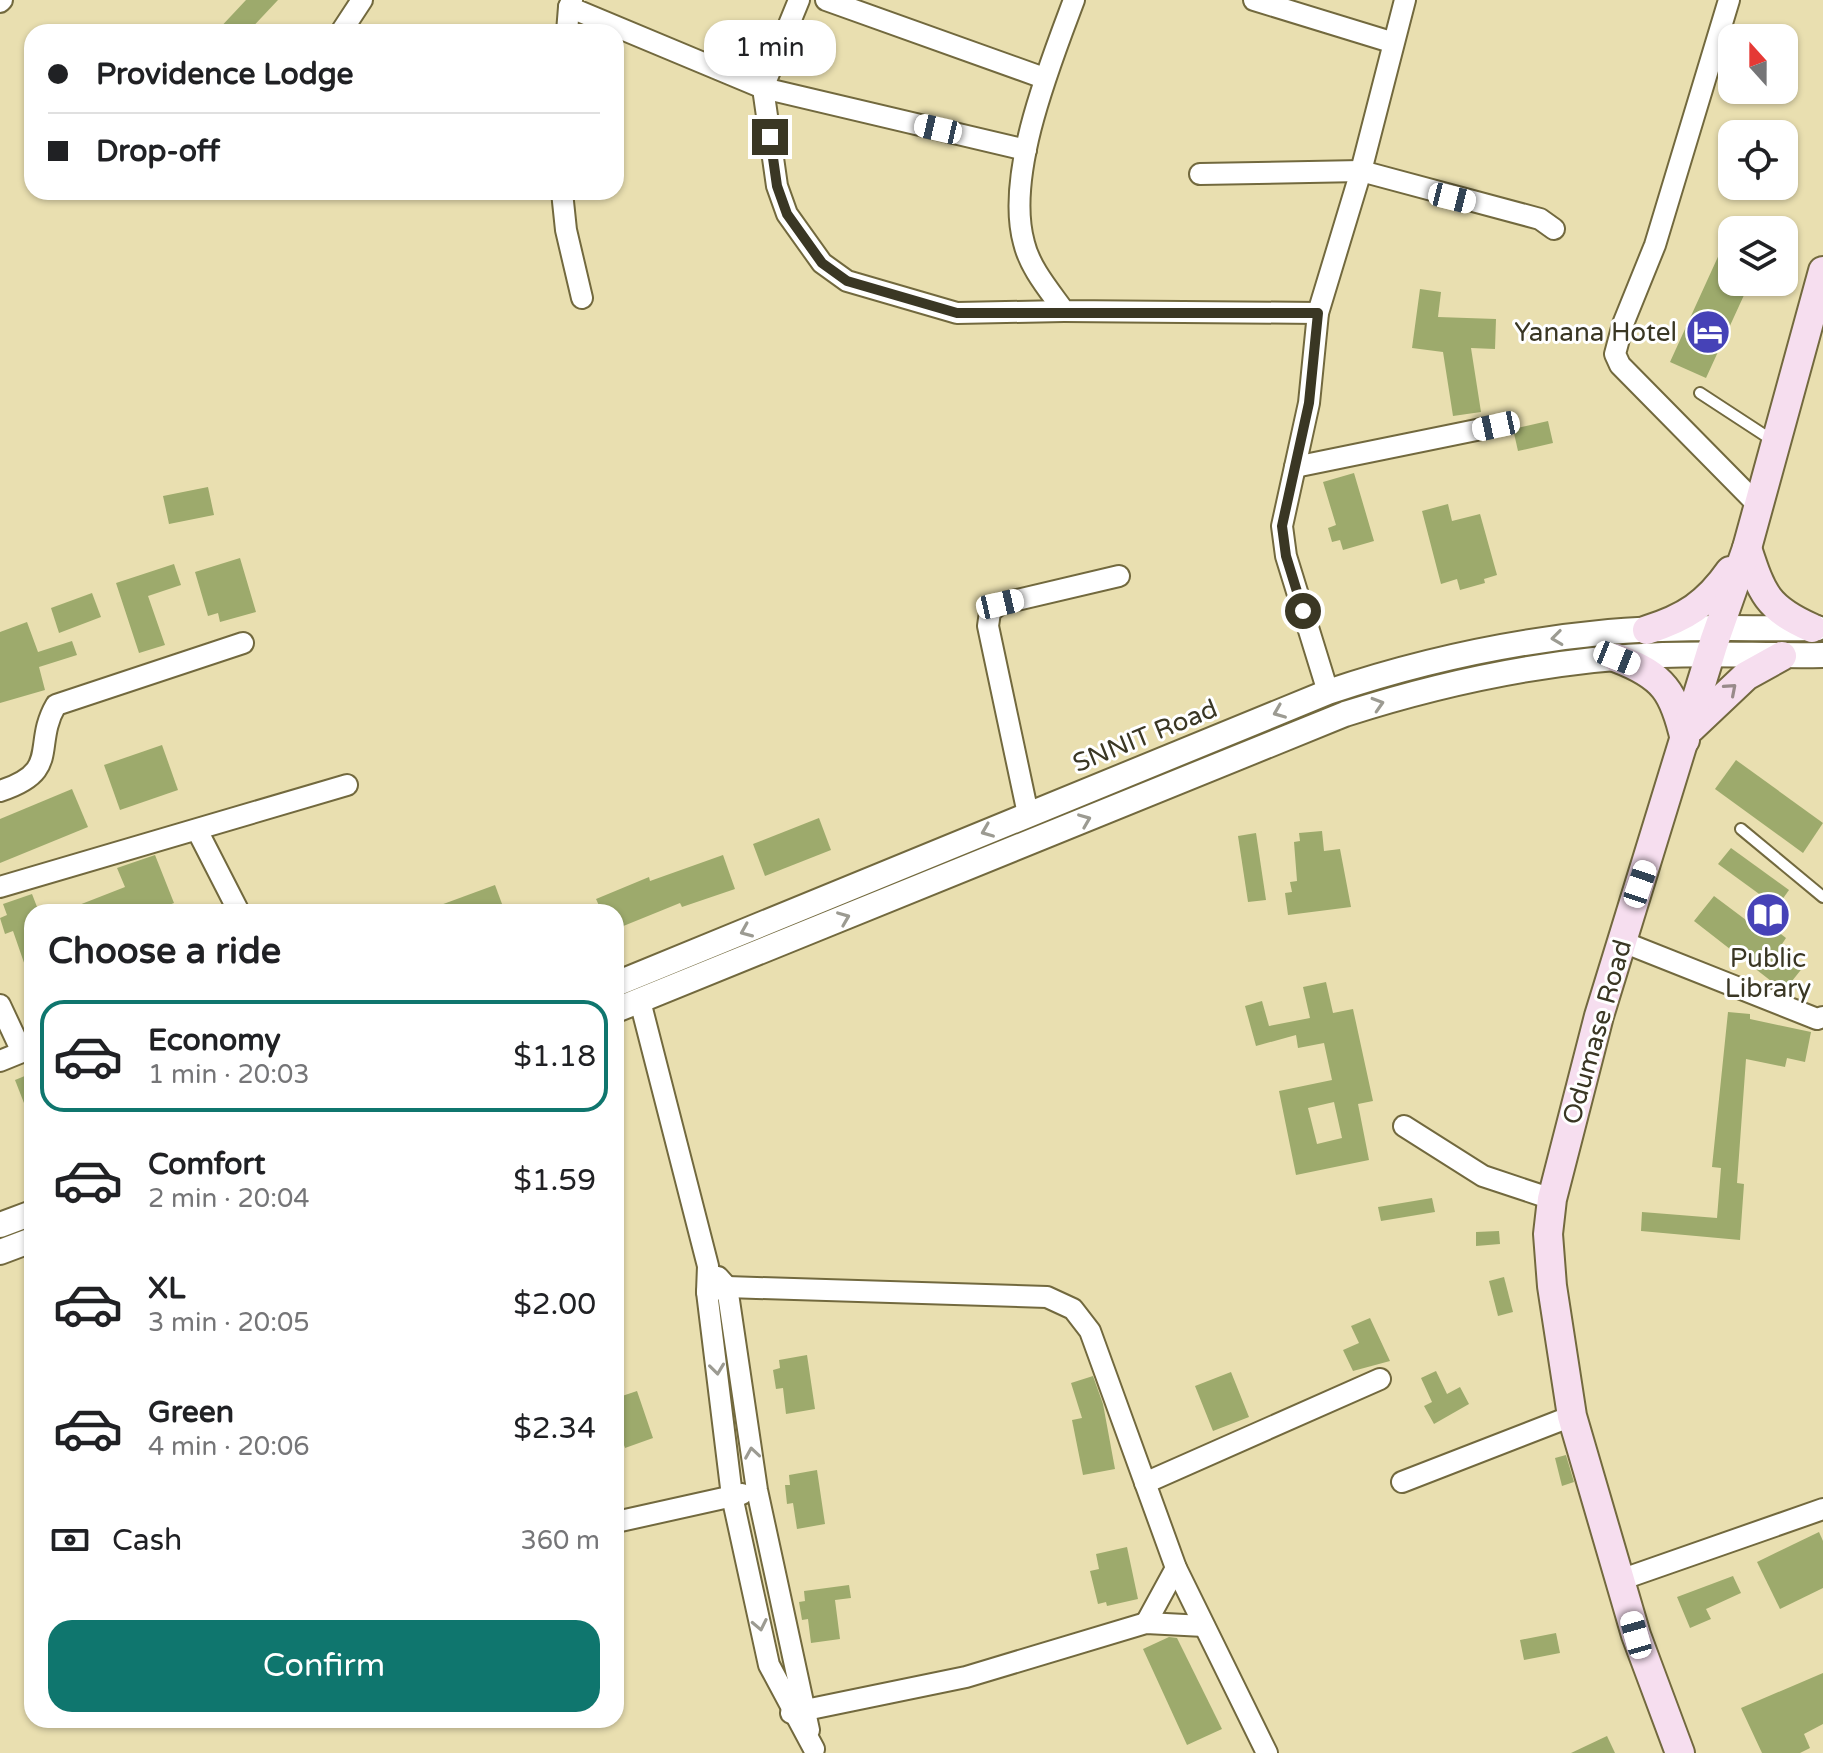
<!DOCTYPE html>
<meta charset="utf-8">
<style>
:root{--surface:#fff;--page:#f2f2f2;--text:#202124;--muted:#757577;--line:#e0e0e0;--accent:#0f766e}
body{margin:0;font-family:"Varela Round",sans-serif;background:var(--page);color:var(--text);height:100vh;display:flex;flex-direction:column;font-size:30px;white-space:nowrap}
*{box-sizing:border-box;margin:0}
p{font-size:26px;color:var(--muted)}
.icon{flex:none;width:44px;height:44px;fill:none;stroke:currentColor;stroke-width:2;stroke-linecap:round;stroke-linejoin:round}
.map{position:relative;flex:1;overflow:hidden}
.sheet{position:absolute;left:24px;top:904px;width:600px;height:824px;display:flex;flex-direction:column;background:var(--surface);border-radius:24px;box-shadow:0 2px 6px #0004}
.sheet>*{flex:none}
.guide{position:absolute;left:24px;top:24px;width:600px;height:176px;border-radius:24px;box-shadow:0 2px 6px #0004;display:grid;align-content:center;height:176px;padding:0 24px;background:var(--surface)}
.needle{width:52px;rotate:339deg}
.controls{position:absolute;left:1718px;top:24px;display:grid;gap:16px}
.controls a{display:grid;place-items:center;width:80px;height:80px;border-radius:16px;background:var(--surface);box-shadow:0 2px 6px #0004;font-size:40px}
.end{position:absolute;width:36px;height:36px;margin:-18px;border:10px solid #3a3724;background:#fff;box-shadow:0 0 0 4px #fff}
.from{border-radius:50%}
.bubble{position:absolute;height:56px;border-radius:24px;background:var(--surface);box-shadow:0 2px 6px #0004;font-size:26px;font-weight:600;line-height:56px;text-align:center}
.car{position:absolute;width:24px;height:48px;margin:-24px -12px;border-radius:10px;box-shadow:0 0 6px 2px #0007;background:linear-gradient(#fff 24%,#345 0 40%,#fff 0 76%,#345 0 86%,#fff 0)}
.guide b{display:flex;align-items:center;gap:28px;height:76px;font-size:30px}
.guide b+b{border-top:2px solid var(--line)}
.guide i{width:20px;height:20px;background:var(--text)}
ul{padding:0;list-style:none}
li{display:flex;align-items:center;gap:24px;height:112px;margin:0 16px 12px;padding:0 8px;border:4px solid transparent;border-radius:24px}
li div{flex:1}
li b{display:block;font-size:30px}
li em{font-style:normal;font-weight:600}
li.current{border-color:var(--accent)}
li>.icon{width:72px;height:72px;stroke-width:1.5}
h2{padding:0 24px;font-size:36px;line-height:96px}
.pay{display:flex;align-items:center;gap:20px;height:88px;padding:0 24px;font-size:30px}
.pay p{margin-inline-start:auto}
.button{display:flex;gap:16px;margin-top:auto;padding:16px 24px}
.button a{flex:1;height:92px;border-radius:24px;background:var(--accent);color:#fff;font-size:32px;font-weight:600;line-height:92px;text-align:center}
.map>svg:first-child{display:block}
</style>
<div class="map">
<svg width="1823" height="1753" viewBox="0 0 1823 1753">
<rect width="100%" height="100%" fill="#e9dfb0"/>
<!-- building -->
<g fill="#9daa6c" fill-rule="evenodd">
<polygon points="246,0 278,0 248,32 216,32"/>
<polygon points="1732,226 1732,282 1750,282 1706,378 1670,362"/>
<polygon points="1420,289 1441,292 1438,317 1496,319 1495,349 1471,348 1481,412 1453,416 1443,352 1412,348"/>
<polygon points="1548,421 1553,443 1518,451 1513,429"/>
<polygon points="1354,473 1374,541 1343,550 1340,540 1332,542 1328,528 1336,525 1323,482"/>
<polygon points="208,487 214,515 169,524 163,496"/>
<polygon points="1448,504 1452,521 1480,514 1497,575 1484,579 1485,583 1460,590 1457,579 1441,584 1422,511"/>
<polygon points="240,558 256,612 220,622 218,613 208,616 195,572"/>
<polygon points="174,564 181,585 148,596 165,645 139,653 116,583"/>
<polygon points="92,593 101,617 59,633 51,608"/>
<polygon points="27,622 38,652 72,641 77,655 39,667 45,690 0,703 0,632"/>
<polygon points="162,745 178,790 120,810 104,765"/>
<polygon points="1736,760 1823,823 1803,853 1715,789"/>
<polygon points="72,789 88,827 0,863 0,819"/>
<polygon points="819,818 831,850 765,876 753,844"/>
<polygon points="1322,831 1324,851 1340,849 1351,907 1288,915 1285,893 1292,892 1290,882 1297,881 1294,842 1300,841 1299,833"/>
<polygon points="1256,833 1266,900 1248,902 1238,836"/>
<polygon points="1731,848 1789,890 1777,907 1718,864"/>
<polygon points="155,855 174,903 151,912 61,912 125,887 117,868"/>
<polygon points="723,855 735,889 682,907 680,903 616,929 616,912 602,912 596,899 649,877 650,881"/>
<polygon points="495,885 505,912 427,912 427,910"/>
<polygon points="32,894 39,912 32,912 30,980 13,931 5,934 0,918 7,915 3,904"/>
<polygon points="1714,896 1758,929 1764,921 1786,938 1780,947 1804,966 1784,991 1694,921"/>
<path d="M1326,982L1333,1013L1353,1009L1373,1101L1358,1104L1369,1160L1296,1175L1279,1091L1332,1080L1324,1043L1298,1048L1296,1035L1256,1046L1245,1006L1262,1001L1269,1026L1310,1018L1303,987ZM1334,1102L1342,1138L1317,1144L1308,1108Z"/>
<polygon points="1728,1012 1750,1014 1750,1019 1811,1032 1805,1062 1787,1058 1785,1067 1746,1059 1737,1183 1744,1184 1740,1240 1641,1231 1642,1212 1717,1218 1721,1168 1712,1167"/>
<polygon points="32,1073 32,1121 31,1121 15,1080"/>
<polygon points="1432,1198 1435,1212 1381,1221 1378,1207"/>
<polygon points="1499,1231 1500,1244 1476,1246 1476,1232"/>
<polygon points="1504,1277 1513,1312 1498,1316 1489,1281"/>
<polygon points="1370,1318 1390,1361 1353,1371 1343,1350 1359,1343 1351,1326"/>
<polygon points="807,1355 815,1409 786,1414 783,1388 776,1389 773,1370 780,1368 779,1360"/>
<polygon points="1436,1371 1447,1394 1460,1387 1469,1404 1434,1424 1424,1406 1432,1402 1421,1378"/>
<polygon points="1231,1372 1249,1417 1213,1431 1195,1386"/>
<polygon points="1093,1376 1103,1404 1115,1469 1083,1475 1072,1420 1082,1418 1071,1383"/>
<polygon points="637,1391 653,1438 625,1448 623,1442 616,1444 616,1398"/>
<polygon points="1566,1455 1574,1482 1562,1486 1555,1458"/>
<polygon points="817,1470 825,1524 797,1529 793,1503 787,1504 785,1485 790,1485 789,1475"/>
<polygon points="1819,1532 1823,1541 1823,1588 1780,1609 1757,1562"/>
<polygon points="1127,1547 1138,1599 1107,1606 1106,1602 1098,1604 1090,1571 1099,1569 1096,1554"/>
<polygon points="1733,1576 1741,1593 1706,1609 1711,1619 1690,1628 1677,1597"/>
<polygon points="849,1585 851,1598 835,1600 840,1639 811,1643 808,1619 802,1620 799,1602 805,1601 804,1591"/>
<polygon points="1556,1633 1560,1653 1524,1660 1520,1640"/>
<polygon points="1169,1637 1177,1638 1222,1729 1187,1745 1143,1649"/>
<polygon points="1823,1673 1823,1724 1804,1734 1810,1748 1800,1753 1762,1753 1741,1708"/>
<polygon points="1607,1736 1615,1753 1571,1753"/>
</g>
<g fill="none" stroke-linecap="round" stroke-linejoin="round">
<!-- service casing -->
<g stroke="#72693e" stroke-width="14">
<g id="service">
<polyline points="1700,393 1775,442"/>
<polyline points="1741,829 1823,897"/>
</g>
</g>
<!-- minor casing -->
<g stroke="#72693e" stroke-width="24">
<g id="minor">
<polyline points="572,0 569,7 763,88 1026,150"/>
<polyline points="799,0 763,88 777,186 787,214 822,263 847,281 957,313 1064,311"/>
<polyline points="826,0 1044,78"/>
<path d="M1074,0C1050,64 1005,175 1024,243C1030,268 1049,290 1064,311L1318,313"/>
<polyline points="1254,0 1391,42"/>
<polyline points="1729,0 1655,245 1623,324 1615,354 1620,365 1759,506"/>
<polyline points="0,2 2,0"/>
<polyline points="341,32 362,0"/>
<polyline points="567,32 569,7"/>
<polyline points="1200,174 1361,171 1540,219 1554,229"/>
<polyline points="562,192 566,230 582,298"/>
<polyline points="1295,467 1496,426"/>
<polyline points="1328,692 1286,556 1282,526 1309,403 1318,313 1361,171 1405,0"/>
<path d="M0,791C62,771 32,746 56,705L243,643"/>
<polyline points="1028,814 988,626 990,612 1000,604 1119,576"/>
<polyline points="197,830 239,912"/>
<polyline points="0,887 347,785"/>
<polyline points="1623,942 1817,1019 1823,1017"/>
<polyline points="640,1001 708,1266 707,1292 732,1496 769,1665 814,1749"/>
<polyline points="0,1005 22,1052"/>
<polyline points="0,1061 32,1048"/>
<polyline points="1404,1126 1483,1176 1552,1199"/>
<polyline points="718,1277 727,1287 757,1490 809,1730"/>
<polyline points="707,1292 727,1287 1047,1297 1073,1309 1090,1331 1176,1568 1267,1753"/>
<polyline points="1402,1482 1572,1416"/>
<polyline points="1145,1483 1380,1379"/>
<polyline points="616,1522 742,1494"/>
<polyline points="1620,1580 1823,1509"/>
<polyline points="1146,1623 1176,1568"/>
<polyline points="791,1713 966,1677 1146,1623 1204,1626"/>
</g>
</g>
<!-- tertiary casing -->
<g stroke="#72693e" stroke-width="28">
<g id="tertiary">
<path d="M616,984L1328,692C1420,661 1513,641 1609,632C1677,626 1748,629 1817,628"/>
<path d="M616,1010L1345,714C1448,681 1555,659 1663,655C1716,653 1770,656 1823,655"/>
<polyline points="0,1225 32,1213"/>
<polyline points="0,1252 32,1240"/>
</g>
</g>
<!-- secondary casing -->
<g stroke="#72693e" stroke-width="32">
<g id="secondary">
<path d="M1747,548C1762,594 1767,608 1812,628"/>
<path d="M1647,630C1685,618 1707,604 1730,571"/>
<path d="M1617,658C1664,676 1674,692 1685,740"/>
<polyline points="1691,728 1746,676 1782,656"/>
<polyline points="1680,1753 1636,1635 1572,1416 1552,1286 1548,1234 1552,1199 1599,1016 1714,642 1747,548 1823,271"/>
</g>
</g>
<!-- service -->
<use href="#service" stroke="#fff" stroke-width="10"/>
<!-- minor -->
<use href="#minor" stroke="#fff" stroke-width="20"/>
<!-- tertiary -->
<use href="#tertiary" stroke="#fff" stroke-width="24"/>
<!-- secondary -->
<use href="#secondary" stroke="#f6deef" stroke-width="28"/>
</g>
<!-- one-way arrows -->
<defs><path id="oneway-chevron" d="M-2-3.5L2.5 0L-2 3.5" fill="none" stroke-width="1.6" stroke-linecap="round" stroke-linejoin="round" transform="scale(2)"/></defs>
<g stroke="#9c9b92">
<use href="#oneway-chevron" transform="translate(1557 638) rotate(173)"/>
<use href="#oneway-chevron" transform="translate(1378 704) rotate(-17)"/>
<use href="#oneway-chevron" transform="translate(1279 712) rotate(158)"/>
<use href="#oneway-chevron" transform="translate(1085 820) rotate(-22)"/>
<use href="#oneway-chevron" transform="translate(987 831) rotate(158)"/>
<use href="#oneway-chevron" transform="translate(844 918) rotate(-22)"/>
<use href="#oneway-chevron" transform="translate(746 931) rotate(157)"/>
<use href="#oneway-chevron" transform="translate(717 1369) rotate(83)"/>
<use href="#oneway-chevron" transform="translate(752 1453) rotate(-99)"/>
<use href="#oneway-chevron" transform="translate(760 1625) rotate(78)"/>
</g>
<use stroke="#988a8a" href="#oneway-chevron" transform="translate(1731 689) rotate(-41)"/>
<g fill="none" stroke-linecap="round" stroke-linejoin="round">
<!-- route -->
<polyline stroke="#3a3724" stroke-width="10" points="770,137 777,186 787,214 822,263 847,281 957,313 1318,313 1309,403 1282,526 1286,556 1303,611"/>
</g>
<!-- icons -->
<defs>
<g id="hotel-disc" transform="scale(2.3)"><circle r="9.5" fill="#4642b7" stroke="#fff"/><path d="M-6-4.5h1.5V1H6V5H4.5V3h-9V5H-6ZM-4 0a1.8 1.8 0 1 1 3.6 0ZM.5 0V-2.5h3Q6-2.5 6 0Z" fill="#fff"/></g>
<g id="library-disc" transform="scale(2.3)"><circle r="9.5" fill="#4642b7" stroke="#fff"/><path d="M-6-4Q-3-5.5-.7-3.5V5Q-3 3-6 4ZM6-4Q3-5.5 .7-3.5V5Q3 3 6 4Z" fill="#fff"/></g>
</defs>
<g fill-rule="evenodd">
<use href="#hotel-disc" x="1708" y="332"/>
<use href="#library-disc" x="1768" y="915"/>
</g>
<g text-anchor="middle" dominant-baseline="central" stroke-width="6" stroke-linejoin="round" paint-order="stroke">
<!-- poi labels -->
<g font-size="26" fill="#3a3724" stroke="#fff" text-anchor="end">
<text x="1677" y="332">Yanana Hotel</text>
<text x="1768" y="958" text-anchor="middle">Public<tspan x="1768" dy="30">Library</tspan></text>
</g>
<!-- street labels -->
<g font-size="26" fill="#3a3724" stroke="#fff">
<text transform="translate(1145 736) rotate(-22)">SNNIT Road</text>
<text transform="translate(1597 1032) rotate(-74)">Odumase Road</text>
</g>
</g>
</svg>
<div class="controls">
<a><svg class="needle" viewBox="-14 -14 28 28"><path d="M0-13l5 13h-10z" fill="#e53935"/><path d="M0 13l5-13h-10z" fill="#757577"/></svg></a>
<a><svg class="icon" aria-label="locate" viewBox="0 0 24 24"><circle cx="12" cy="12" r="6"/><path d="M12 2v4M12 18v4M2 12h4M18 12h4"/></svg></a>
<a><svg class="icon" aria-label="layers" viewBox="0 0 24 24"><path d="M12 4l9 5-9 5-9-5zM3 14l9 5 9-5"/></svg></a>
</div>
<i class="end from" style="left:1303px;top:611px"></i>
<i class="end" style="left:770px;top:137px"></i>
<div class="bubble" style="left:704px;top:20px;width:132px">1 min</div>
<i class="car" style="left:938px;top:129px;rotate:283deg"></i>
<i class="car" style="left:1452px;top:198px;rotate:104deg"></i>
<i class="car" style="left:1496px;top:426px;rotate:258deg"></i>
<i class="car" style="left:1000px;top:604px;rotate:77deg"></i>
<i class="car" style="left:1617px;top:658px;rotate:112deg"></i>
<i class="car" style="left:1640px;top:884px;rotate:19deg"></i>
<i class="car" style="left:1636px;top:1635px;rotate:344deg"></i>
<div class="guide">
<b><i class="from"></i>Providence Lodge</b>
<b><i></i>Drop-off</b>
</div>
<section class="sheet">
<h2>Choose a ride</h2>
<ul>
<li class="current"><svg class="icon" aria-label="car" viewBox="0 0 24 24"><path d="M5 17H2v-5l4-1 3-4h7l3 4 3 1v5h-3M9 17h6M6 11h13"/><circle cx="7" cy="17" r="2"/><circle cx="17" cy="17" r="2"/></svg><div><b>Economy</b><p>1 min · 20:03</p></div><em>$1.18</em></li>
<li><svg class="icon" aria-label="car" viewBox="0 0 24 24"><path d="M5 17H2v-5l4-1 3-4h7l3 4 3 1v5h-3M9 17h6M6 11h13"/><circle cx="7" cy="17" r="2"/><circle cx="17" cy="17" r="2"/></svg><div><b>Comfort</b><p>2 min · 20:04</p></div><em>$1.59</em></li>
<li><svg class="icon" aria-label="car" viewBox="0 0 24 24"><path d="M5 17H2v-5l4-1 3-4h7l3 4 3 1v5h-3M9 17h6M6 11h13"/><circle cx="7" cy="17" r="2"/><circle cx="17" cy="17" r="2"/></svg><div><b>XL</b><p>3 min · 20:05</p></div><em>$2.00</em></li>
<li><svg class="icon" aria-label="car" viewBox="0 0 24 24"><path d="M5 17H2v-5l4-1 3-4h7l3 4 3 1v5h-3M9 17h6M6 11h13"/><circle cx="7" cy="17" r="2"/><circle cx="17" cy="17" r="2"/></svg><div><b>Green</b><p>4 min · 20:06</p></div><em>$2.34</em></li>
</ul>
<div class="pay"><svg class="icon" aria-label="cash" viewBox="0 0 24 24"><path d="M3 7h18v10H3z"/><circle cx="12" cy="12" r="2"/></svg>Cash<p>360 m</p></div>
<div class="button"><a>Confirm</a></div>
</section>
</div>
